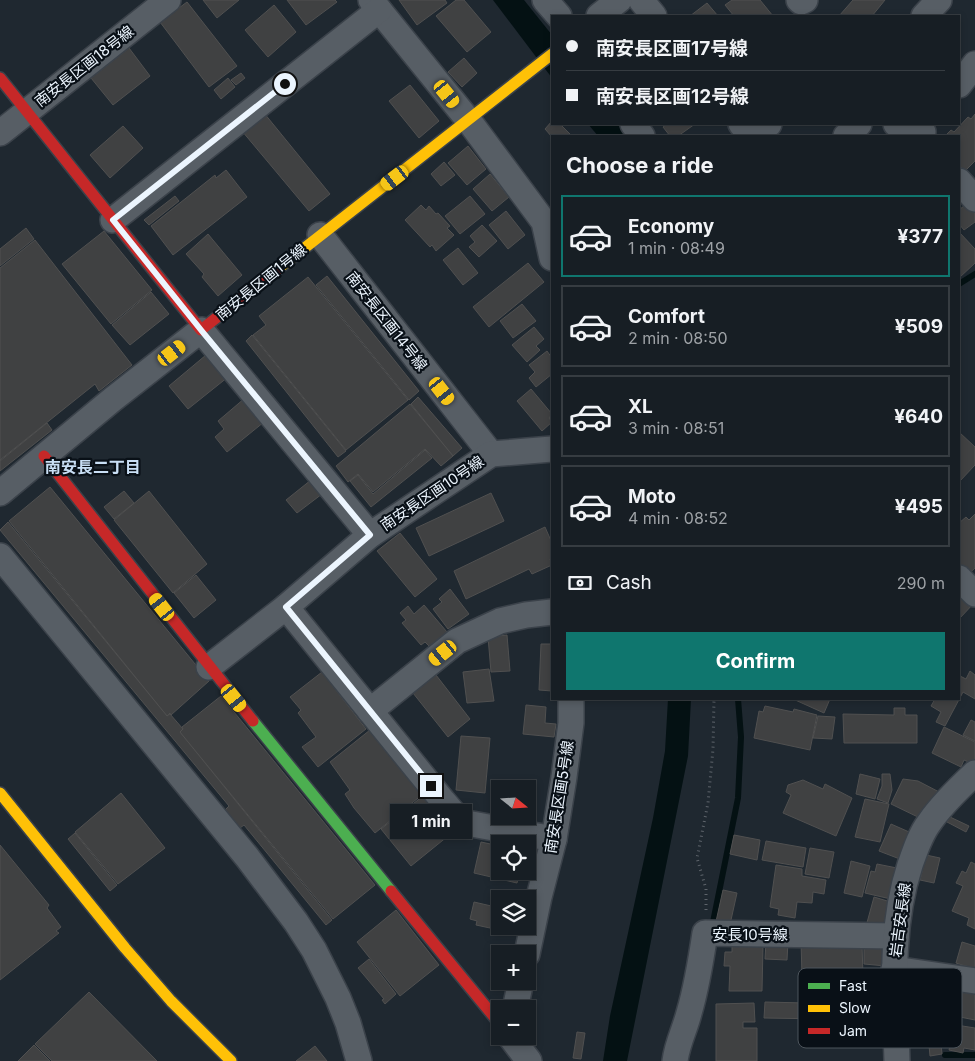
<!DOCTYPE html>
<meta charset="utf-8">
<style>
:root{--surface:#171e24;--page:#242b31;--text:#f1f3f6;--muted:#9ea2a6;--line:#363c41;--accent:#0f766e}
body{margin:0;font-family:Inter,"Noto Sans JP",sans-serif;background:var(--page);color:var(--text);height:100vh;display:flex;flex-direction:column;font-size:19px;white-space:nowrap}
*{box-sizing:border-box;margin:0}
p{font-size:16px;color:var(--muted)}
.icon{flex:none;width:28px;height:28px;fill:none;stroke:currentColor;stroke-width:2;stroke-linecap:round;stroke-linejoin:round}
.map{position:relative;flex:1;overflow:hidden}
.panel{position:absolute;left:551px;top:135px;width:409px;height:565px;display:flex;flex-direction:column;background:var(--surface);border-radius:0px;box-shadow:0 2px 8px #0003,0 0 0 1px var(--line)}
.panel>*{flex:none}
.banner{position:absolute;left:551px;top:15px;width:409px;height:110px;border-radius:0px;box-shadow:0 2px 8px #0003,0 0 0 1px var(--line);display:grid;align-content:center;height:110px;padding:0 15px;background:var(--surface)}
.needle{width:32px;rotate:108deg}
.controls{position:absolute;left:491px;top:780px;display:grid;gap:10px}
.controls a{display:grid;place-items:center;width:45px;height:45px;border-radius:0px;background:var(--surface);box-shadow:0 2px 8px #0003,0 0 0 1px var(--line);font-size:25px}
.end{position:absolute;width:22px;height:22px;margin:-11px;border:6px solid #ecf5fe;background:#111;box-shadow:0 0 0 2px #111}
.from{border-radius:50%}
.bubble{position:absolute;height:35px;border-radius:0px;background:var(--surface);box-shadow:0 2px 8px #0003,0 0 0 1px var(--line);font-size:16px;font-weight:700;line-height:35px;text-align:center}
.car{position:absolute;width:15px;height:30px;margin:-15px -8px;border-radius:6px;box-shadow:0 0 4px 1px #0007;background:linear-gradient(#f5c518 24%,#345 0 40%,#f5c518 0 76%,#345 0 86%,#f5c518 0)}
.banner b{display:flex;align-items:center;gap:18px;height:48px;font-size:19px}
.banner b+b{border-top:1px solid var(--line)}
.banner i{width:12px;height:12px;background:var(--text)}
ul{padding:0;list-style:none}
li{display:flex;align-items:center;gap:15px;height:82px;margin:0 10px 8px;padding:0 5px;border:2px solid var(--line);border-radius:0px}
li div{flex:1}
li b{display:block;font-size:19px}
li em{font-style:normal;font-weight:700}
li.current{border-color:var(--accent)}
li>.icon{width:45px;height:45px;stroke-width:1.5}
h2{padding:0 15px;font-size:22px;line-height:60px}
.pay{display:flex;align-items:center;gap:12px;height:55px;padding:0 15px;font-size:19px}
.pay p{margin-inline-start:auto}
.button{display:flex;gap:10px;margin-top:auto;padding:10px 15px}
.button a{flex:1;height:58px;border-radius:0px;background:var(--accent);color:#fff;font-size:20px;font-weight:700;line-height:58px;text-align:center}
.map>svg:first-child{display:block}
</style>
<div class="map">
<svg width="975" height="1061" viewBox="0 0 975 1061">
<rect width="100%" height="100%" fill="#1f2830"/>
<!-- water -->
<g fill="#041113">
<polygon points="493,0 524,0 552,35 552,78"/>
<polygon points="588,124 619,124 627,136 598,136"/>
<polygon points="668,699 691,699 688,756 627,1061 603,1061 610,1016 653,818 665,751"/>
</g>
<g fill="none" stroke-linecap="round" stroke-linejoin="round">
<!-- stream -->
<g stroke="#041113" stroke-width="6">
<polyline points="959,284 975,274"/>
<polyline points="712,927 738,798 741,737 738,699"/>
<polyline points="945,1055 975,1055"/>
</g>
</g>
<!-- building -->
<g fill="#404142" stroke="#505050">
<polygon points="203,0 239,0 217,18"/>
<polygon points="287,0 335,0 337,2 306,25"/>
<polygon points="399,0 445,0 447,3 417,25"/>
<polygon points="456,0 464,0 491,32 467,52 436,16"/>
<polygon points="732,0 760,0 773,16 734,16 725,5"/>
<polygon points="853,0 885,0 872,16 839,16"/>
<polygon points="187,2 237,66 209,87 160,22"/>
<polygon points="707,3 718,16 690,16"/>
<polygon points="274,5 296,32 268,57 245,30"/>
<polygon points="129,48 150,76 113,105 91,78"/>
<polygon points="464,58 477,73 462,87 448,72"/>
<polygon points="241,73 245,78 236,85 231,80"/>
<polygon points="228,78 235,87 221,99 214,90"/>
<polygon points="410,85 439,121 419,138 389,101"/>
<polygon points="264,113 330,194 309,211 242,131"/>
<polygon points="975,114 975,161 965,171 959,165 959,136 945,136 951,130 954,132 968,117 971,119"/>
<polygon points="552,121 552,124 560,124 572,136 552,137 545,129"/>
<polygon points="667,124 695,124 678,136 670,136 663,127"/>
<polygon points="123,126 143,148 110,178 90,155"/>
<polygon points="468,146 486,169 467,185 448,163"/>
<polygon points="444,162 455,175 441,186 431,174"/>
<polygon points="226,170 247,197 173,255 151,226 215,175 216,178"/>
<polygon points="490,174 509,197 492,211 473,189"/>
<polygon points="175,196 179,201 149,225 144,220"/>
<polygon points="470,196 485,214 460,234 445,216"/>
<polygon points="971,200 975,205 975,222 964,230 959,224 959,210"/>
<polygon points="421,205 426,210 429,206 436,214 438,213 450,226 447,228 454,235 436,251 432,245 430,247 405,220"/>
<polygon points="506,211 525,235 508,249 489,225"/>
<polygon points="482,225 497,241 479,257 469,247 475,242 470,236"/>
<polygon points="26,228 34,239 0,266 0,249"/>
<polygon points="104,231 152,290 111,324 62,264"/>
<polygon points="959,232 975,249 975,263 959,278"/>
<polygon points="208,234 242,275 218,296 202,277 204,274 186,254"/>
<polygon points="35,240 132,365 99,391 95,384 0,460 0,268"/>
<polygon points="458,248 478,273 463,285 443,260"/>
<polygon points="528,263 544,282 489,327 473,307"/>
<polygon points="327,276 419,391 409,400 316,285"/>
<polygon points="308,277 408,400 346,450 253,335 266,325 259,316"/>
<polygon points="151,292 169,314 130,345 112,325"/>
<polygon points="522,304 536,321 513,338 500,321"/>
<polygon points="534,327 544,339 536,346 540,350 527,362 512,345"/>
<polygon points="252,335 346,451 338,457 246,341"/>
<polygon points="547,351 552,358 552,374 536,387 529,378 535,372 529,365"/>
<polygon points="206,355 228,377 188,409 169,386"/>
<polygon points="531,389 552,414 549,418 552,422 542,431 517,401"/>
<polygon points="418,397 462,448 453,456 411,404"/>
<polygon points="245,398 264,422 227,452 215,437 224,429 218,421"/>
<polygon points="410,404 453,456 441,466 425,449 373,492 358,474 348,482 336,466"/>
<polygon points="47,423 52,430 0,471 0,461"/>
<polygon points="959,432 975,447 975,465 959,482"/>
<polygon points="425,450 432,458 371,507 350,481 358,475 373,494"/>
<polygon points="311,480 322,494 297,513 286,500"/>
<polygon points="50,487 209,681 171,715 170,713 167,716 9,521"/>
<polygon points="124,491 134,503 114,519 104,507"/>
<polygon points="149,491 207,564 173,593 114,520"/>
<polygon points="491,493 504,521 429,556 416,528"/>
<polygon points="975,514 975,568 964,578 959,572 959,523 966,517 969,520"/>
<polygon points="8,522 167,716 170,714 183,729 180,732 332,920 326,925 244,825 240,828 225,810 229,806 0,530"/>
<polygon points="545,527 552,543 552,558 550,559 552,565 532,574 529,569 466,599 454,571"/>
<polygon points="400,533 437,579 415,597 377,551"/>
<polygon points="196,575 216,600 194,618 174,593"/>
<polygon points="959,586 975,602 959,619"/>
<polygon points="450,589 469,614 448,629 433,609 442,602 439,599"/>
<polygon points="424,605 447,632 430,647 425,642 421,645 402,623 406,620 400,613 408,606 414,614"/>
<polygon points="507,635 510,671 491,672 488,637"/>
<polygon points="541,644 552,644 552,691 539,690"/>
<polygon points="489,669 494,701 467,703 463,672"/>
<polygon points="970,671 975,675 975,699 963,692 945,726 936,722 941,712 931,706 935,699 959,699 959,679 960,676 966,679"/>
<polygon points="322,672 366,729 318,767 302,747 316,737 298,713 301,710 290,697"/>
<polygon points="436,675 470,719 448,737 413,693"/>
<polygon points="221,696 375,885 333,919 180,732 183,729 182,727"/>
<polygon points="793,699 830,699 824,713"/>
<polygon points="526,705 546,707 545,723 556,724 554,737 523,734"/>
<polygon points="765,706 793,712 794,709 817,715 810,750 754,738 759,711 763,712"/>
<polygon points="894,708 905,708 905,715 917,715 917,743 844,743 843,714 894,715"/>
<polygon points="818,716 835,717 832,739 813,738"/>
<polygon points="971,720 975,722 975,741 963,735"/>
<polygon points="944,727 975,742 975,765 964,760 961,767 932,753"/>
<polygon points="370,730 423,794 375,833 354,808 345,794 350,790 330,762"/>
<polygon points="461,736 490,738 485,793 456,790"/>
<polygon points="860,774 880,779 875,799 856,794"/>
<polygon points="882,774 890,774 892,790 888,803 877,799 882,786"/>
<polygon points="903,779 918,781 943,794 922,819 891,804"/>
<polygon points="803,780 823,789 825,784 852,798 836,836 783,813 791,795 786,792 788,785"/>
<polygon points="121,793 165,848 118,884 75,832"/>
<polygon points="423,796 453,832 411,866 381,829"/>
<polygon points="865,799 889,804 880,842 855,837"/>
<polygon points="950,817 969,826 966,832 947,822"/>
<polygon points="891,824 916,835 905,861 879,851"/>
<polygon points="75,833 117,885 110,891 68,839"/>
<polygon points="734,835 760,840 757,860 730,854"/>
<polygon points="766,841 806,848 803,867 762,860"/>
<polygon points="481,842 500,846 500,871 520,871 517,883 474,873"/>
<polygon points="0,845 49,905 47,908 61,927 56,931 59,933 0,980"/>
<polygon points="810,848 834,852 829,878 805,874"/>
<polygon points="926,855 940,858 934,883 920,880"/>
<polygon points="851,861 870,866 862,897 844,893"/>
<polygon points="971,862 975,864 975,929 967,925 969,918 952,911 963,886 956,883 962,871 966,873"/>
<polygon points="877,864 902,869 895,900 865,893 871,871 875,872"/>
<polygon points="776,865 802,869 802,876 826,880 824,894 813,892 812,903 797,902 795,918 778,915 779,909 770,907"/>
<polygon points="723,890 737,893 729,929 715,926"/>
<polygon points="874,897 894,903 887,929 865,930"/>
<polygon points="474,902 500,908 497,924 491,923 490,928 476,925 477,921 470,919"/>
<polygon points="396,910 439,965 400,996 357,942"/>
<polygon points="801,941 862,946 863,975 802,976"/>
<polygon points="766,942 788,942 787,960 765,959"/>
<polygon points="864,942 886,943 886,966 864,964"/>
<polygon points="962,942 975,946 975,969 956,963"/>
<polygon points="732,946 763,946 762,991 729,991 730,966 724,966 725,952 732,952"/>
<polygon points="369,959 396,994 385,1004 382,1000 384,999 358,968"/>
<polygon points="962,989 975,992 975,1020 955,1016 955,1013 952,1012 954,995 960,996"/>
<polygon points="89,992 157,1061 52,1061 35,1044"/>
<polygon points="765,1002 886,1005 886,1020 764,1018"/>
<polygon points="754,1003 755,1022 743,1022 743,1028 757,1028 757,1061 716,1061 716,1004"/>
<polygon points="950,1024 975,1028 975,1050 964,1048 963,1053 949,1050 951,1042 948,1041"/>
<polygon points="577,1032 585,1033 581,1059 573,1058"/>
<polygon points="940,1033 942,1054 930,1056 928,1035"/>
<polygon points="34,1045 50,1061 18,1061"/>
<polygon points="315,1046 327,1061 296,1061"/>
</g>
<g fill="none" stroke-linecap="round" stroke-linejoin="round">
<!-- street casing -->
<g stroke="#3b424a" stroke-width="28">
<g id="street">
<polyline points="371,0 469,121 544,222 552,258"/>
<polyline points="545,0 559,16"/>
<polyline points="641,0 654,16"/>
<polyline points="799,0 801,2 805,0"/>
<polyline points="599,16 619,0"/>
<polyline points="924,16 939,0"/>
<polyline points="959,85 975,64"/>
<polyline points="633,124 642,136"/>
<polyline points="741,124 749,133 769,124"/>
<polyline points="896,124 923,132"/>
<polyline points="0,133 168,0"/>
<polyline points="846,136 859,124"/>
<polyline points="959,181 975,199"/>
<polyline points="113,220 379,10"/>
<polyline points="320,235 491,454"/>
<polyline points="0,493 113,399 201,330 370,535"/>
<polyline points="0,556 247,857 296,922 314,950 338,998 348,1023 359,1061"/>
<polyline points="959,578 975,594"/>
<polyline points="286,607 443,801 461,822 554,839"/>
<polyline points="209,667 286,607 370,535 491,454 552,449"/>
<polyline points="370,711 457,641 500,621 526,615 552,612"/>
<polyline points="527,954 539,897 554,839 564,777 571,723 571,699"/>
<polyline points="894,969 975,981"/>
<polyline points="515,1009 521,981"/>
<polyline points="510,1036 529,1061"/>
<path d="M675,1061C677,1044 685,1029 689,1013C697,986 701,960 705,933L896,936"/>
<path d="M897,1061C895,994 889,929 910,865C915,851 920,835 929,823C940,807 960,787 975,773"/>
</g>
</g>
<!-- fast casing -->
<g stroke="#3b424a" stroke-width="14">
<polyline id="fast" points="253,721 391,891"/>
</g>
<!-- slow casing -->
<g stroke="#3b424a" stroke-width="14">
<g id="slow">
<polyline points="279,268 552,54"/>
<polyline points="0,793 125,948 171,1001 231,1061"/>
</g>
</g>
<!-- jam casing -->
<g stroke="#3b424a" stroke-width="14">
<g id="jam">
<polyline points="0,78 201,330 279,268"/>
<polyline points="44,456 253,721"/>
<polyline points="391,891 500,1024"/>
</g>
</g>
<!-- path -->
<polyline stroke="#5e646b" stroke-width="3" stroke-dasharray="1 4" stroke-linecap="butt" points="706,910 706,889 697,858 708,803 713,749 714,699"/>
<!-- street -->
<use href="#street" stroke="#575e65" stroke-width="25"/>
<!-- fast -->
<use href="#fast" stroke="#4caf50" stroke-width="11"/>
<!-- slow -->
<use href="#slow" stroke="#ffc107" stroke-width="11"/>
<!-- jam -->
<use href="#jam" stroke="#c62828" stroke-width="11"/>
</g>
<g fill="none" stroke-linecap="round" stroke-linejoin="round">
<!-- route -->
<polyline stroke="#ecf5fe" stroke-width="6" points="285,84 113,220 201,330 370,535 286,607 431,786"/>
</g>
<g text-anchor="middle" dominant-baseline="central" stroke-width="4.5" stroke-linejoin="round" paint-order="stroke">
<!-- street labels -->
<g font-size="15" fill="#ecf5fe" stroke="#091017">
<text transform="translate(84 66) rotate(-38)">南安長区画18号線</text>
<text transform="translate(261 282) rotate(-39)">南安長区画1号線</text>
<text transform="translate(387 321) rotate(52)">南安長区画14号線</text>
<text transform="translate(432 493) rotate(-34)">南安長区画10号線</text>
<text transform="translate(559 797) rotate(-81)">南安長区画5号線</text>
<text transform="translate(900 920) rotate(-82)">岩吉安長線</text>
<text x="750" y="934">安長10号線</text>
</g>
<!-- neighbourhood labels -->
<g font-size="16" font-weight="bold" fill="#c9dff5" stroke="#091017">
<text x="93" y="467">南安長二丁目</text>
</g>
</g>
<!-- legend -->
<rect x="798" y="968" width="164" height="80" rx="8" fill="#091017" stroke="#4d555c" stroke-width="1"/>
<rect x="808" y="983" width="22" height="6" fill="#4caf50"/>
<rect x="808" y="1005" width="22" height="7" fill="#ffc107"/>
<rect x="808" y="1028" width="22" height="6" fill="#c62828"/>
<g font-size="14" fill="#ecf5fe">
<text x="839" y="991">Fast</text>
<text x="839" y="1013">Slow</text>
<text x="839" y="1036">Jam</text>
</g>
</svg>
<div class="controls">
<a><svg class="needle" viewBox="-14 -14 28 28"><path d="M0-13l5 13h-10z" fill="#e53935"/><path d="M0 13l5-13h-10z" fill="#9ea2a6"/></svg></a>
<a><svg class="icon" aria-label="locate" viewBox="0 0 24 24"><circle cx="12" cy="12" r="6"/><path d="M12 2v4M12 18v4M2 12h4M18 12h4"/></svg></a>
<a><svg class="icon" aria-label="layers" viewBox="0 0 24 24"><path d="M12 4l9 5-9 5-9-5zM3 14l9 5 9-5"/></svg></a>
<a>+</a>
<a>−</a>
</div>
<i class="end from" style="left:285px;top:84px"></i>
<i class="end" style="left:431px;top:786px"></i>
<div class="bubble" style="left:390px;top:804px;width:82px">1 min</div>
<i class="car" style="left:447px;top:94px;rotate:141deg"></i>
<i class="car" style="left:395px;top:178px;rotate:233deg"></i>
<i class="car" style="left:172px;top:353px;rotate:52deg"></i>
<i class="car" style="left:442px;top:391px;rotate:142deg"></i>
<i class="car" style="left:162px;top:607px;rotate:322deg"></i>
<i class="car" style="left:443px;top:653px;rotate:231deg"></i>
<i class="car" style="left:234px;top:698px;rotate:141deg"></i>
<div class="banner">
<b><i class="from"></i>南安長区画17号線</b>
<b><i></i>南安長区画12号線</b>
</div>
<section class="panel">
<h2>Choose a ride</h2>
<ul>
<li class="current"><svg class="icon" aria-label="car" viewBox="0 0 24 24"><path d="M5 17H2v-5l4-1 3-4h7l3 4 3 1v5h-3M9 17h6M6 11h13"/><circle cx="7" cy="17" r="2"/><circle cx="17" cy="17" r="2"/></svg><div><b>Economy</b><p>1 min · 08:49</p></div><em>¥377</em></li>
<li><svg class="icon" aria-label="car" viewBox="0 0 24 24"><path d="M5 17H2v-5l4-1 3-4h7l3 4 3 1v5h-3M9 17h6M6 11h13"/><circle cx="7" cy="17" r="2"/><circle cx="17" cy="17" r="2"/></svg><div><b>Comfort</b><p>2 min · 08:50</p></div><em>¥509</em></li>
<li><svg class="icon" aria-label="car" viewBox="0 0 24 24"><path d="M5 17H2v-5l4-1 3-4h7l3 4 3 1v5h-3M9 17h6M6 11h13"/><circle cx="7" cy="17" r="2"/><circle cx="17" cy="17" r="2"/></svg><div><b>XL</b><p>3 min · 08:51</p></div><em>¥640</em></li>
<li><svg class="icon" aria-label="car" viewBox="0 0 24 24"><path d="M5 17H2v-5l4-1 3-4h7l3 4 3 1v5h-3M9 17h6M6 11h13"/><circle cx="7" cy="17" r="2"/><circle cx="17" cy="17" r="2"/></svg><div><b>Moto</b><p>4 min · 08:52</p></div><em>¥495</em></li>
</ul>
<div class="pay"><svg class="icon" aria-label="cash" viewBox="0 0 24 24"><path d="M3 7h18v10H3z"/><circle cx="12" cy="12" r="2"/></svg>Cash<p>290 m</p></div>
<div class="button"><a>Confirm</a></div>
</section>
</div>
